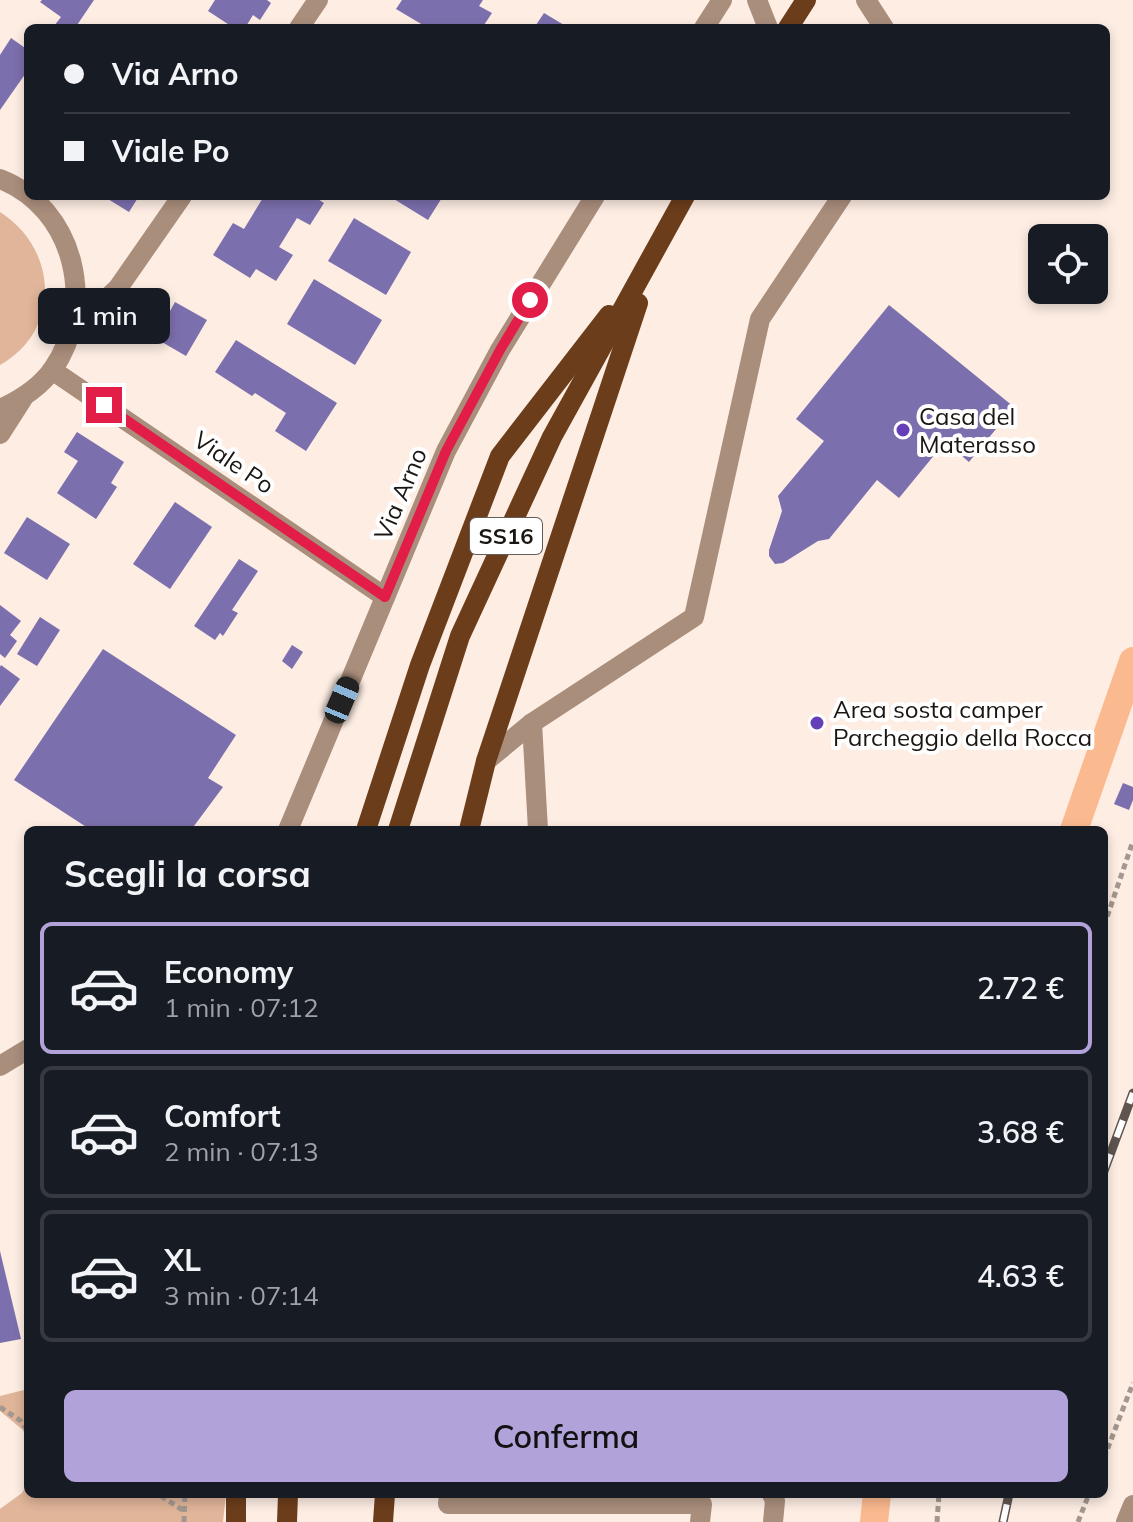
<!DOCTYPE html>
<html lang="it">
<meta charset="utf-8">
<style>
:root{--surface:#171b24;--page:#242831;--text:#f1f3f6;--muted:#9ea1a6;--line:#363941;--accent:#b2a2da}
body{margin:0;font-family:Mulish,sans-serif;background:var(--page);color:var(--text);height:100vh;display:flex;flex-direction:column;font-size:30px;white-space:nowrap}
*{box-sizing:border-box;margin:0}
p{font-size:26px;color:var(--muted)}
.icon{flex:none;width:44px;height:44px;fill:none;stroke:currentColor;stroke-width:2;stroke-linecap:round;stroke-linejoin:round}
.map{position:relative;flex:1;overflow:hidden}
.sheet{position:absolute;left:24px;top:826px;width:1084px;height:672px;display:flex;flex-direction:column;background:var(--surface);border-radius:12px;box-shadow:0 4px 12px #0003}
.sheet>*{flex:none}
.banner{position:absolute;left:24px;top:24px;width:1086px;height:176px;border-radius:12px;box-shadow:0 4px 12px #0003;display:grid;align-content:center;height:176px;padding:0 40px;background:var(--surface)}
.controls{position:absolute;left:1028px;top:224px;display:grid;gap:16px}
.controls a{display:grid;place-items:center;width:80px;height:80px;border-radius:12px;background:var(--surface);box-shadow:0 4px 12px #0003;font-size:40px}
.end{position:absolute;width:36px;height:36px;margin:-18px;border:10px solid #e11d48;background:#fff;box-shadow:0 0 0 4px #fff}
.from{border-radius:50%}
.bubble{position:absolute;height:56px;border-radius:12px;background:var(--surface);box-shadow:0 4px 12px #0003;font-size:26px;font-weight:600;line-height:56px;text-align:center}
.car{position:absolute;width:24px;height:48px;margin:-24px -12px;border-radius:10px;box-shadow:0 0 6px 2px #0007;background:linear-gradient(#222 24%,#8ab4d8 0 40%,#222 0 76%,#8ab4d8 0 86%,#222 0)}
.banner b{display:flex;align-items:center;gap:28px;height:76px;font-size:30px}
.banner b+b{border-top:2px solid var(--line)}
.banner i{width:20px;height:20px;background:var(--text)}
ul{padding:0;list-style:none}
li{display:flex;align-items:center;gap:24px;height:132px;margin:0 16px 12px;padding:0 24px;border:4px solid var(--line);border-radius:12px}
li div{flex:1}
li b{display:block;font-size:30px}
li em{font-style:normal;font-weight:600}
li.on{border-color:var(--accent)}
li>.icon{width:72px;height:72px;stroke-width:1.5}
h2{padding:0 40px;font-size:36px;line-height:96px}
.action{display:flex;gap:16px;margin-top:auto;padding:16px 40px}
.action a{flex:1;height:92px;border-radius:12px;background:var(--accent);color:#111;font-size:32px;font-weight:600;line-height:92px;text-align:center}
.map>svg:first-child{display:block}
</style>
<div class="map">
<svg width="1133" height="1522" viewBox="0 0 1133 1522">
<rect width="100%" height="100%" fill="#fdede3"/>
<!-- green -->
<g fill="#e0b599">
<path d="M0,212C58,249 62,330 0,365Z"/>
<polygon points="28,1389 28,1443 23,1430 0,1411 0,1396"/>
<polygon points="28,1482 28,1494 226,1494 223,1522 0,1522 0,1509 22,1493"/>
</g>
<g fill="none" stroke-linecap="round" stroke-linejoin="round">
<!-- canal -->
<g stroke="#fbb98f" stroke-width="28">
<polyline points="1074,830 1133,661"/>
<polyline points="874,1522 877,1494"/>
</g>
</g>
<!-- building -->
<g fill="#7c6fad">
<polygon points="42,0 94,0 75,28 54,26 61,17 40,2"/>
<polygon points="215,0 267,0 271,3 260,20 253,15 245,28 234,28 208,11"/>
<polygon points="402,0 483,0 479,6 492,13 482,28 443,28 436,24 433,28 428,28 396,9"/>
<polygon points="544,13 569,28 534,28"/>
<polygon points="11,38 28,50 28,70 0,110 0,55"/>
<polygon points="103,196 139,196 129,212"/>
<polygon points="264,196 313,196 324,203 310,225 297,218 279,247 293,255 276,281 256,269 250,278 213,255 233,223 244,229"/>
<polygon points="389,196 443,196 428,220"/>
<polygon points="354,218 411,252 386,295 328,261"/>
<polygon points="314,279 382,320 355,365 287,324"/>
<polygon points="175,302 207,320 186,356 155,338"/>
<polygon points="889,305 1014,407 969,462 945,442 899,498 877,480 829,539 818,541 783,563 775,564 769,556 769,550 782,511 778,496 824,441 796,419"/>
<polygon points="236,340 337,403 306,451 275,431 286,413 255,393 252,396 215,372"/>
<polygon points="77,432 124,462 111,483 117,487 96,519 57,493 78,461 64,452"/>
<polygon points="175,502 212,527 170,589 133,564"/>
<polygon points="27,517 70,544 47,580 4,553"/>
<polygon points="239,559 258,571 232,610 238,613 223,636 220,633 215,640 194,626"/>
<polygon points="0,605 21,621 10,635 17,641 5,658 0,654"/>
<polygon points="40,617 60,630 37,666 17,654"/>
<polygon points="292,645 303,652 292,669 282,661"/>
<polygon points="103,649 236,735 208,778 223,787 191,830 91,830 14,780"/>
<polygon points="1,665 20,679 0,706 0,667"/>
<polygon points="1123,783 1133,787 1133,800 1129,810 1114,804"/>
<polygon points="0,1251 21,1339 0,1343"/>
</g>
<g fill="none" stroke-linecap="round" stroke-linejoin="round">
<!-- path -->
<g stroke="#a3978f" stroke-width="5" stroke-dasharray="6 4" stroke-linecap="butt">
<polyline points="1104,926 1133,841"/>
<polyline points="0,1407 21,1421 28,1431"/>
<polyline points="1104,1458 1133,1383"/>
<polyline points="151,1494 161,1496 184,1511"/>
<polyline points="184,1522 185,1494"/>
<polyline points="937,1522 939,1494"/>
<polyline points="1078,1522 1089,1494"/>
</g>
<!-- minor -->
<g stroke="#aa8e7c" stroke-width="20">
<polyline points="757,0 768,28"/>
<polyline points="866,0 884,28"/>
<polyline points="299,28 318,0"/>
<polyline points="704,28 722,0"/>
<path d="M0,179C75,208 97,305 53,369C40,387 20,400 0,409"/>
<polyline points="72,332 118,288 182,196"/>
<polyline points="52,370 385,597"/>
<polyline points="0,434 23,398"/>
<polyline points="532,723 538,830"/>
<polyline points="486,761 532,723 694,617 760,319 842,196"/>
<polyline points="288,830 446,451 500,350 595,196"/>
<polyline points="0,1066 28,1049"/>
<polyline points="449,1494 448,1504 702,1504 700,1522"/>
<polyline points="772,1494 775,1501 773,1522"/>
<polyline points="1126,1522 1133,1505"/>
</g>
<!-- major -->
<g stroke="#6c3d1b" stroke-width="20">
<polyline points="788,28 806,0"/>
<polyline points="366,830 420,665 500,456 609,315"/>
<polyline points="398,830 460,636 552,437 685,196"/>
<polyline points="469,830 486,761 638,303"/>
<polyline points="236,1522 236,1494"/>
<polyline points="287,1522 288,1494"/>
<polyline points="383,1522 385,1494"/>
</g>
<!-- rail casing -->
<g stroke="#5e5550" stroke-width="9">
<g id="rail">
<polyline points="1104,1171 1133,1093"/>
<polyline points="1003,1522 1009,1494"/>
</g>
</g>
<!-- rail -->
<use href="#rail" stroke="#fff" stroke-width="6" stroke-dasharray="18" stroke-linecap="butt"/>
</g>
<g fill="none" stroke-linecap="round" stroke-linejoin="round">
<!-- route -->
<polyline stroke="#e11d48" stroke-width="10" points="104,405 385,597 446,451 500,350 530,300"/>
</g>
<!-- markers -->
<g fill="#643fb7" stroke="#fff" stroke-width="3">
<circle cx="903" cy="430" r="8"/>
<circle cx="817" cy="723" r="8"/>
</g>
<g text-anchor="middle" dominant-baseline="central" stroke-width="8" stroke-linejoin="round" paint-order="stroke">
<!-- shield labels -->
<rect fill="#fff" stroke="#605c5a" stroke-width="2" x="470" y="518" width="72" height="36" rx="6"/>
<g font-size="22" font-weight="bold" fill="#1c1613">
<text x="506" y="536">SS16</text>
</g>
<!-- poi labels -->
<g font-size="24" fill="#1c1613" stroke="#fff" text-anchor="start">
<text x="919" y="416">Casa del<tspan x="919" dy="28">Materasso</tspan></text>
<text x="833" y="709">Area sosta camper<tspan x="833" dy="28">Parcheggio della Rocca</tspan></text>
</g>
<!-- street labels -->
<g font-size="24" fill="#1c1613" stroke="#fff">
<text transform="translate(234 462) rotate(34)">Viale Po</text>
<text transform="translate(400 494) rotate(-67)">Via Arno</text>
</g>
</g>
</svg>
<div class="controls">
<a><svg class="icon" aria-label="locate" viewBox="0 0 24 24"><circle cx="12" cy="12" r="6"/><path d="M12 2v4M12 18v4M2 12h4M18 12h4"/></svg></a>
</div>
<i class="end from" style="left:530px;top:300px"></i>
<i class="end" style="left:104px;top:405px"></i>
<div class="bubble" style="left:38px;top:288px;width:132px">1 min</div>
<i class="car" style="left:342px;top:700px;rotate:23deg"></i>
<div class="banner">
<b><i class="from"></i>Via Arno</b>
<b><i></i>Viale Po</b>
</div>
<section class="sheet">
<h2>Scegli la corsa</h2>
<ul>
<li class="on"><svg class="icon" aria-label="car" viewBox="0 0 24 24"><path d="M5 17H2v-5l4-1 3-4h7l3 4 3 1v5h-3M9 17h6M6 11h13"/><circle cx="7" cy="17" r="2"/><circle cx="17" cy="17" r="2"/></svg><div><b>Economy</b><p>1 min · 07:12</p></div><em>2.72 €</em></li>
<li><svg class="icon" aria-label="car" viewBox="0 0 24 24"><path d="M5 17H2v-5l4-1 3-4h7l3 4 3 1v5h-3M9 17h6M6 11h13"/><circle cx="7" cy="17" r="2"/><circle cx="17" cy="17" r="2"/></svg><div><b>Comfort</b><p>2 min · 07:13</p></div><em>3.68 €</em></li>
<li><svg class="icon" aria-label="car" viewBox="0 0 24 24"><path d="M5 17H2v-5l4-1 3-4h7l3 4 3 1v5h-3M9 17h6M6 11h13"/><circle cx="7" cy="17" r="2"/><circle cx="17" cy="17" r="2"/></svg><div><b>XL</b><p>3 min · 07:14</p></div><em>4.63 €</em></li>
</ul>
<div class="action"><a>Conferma</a></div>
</section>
</div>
